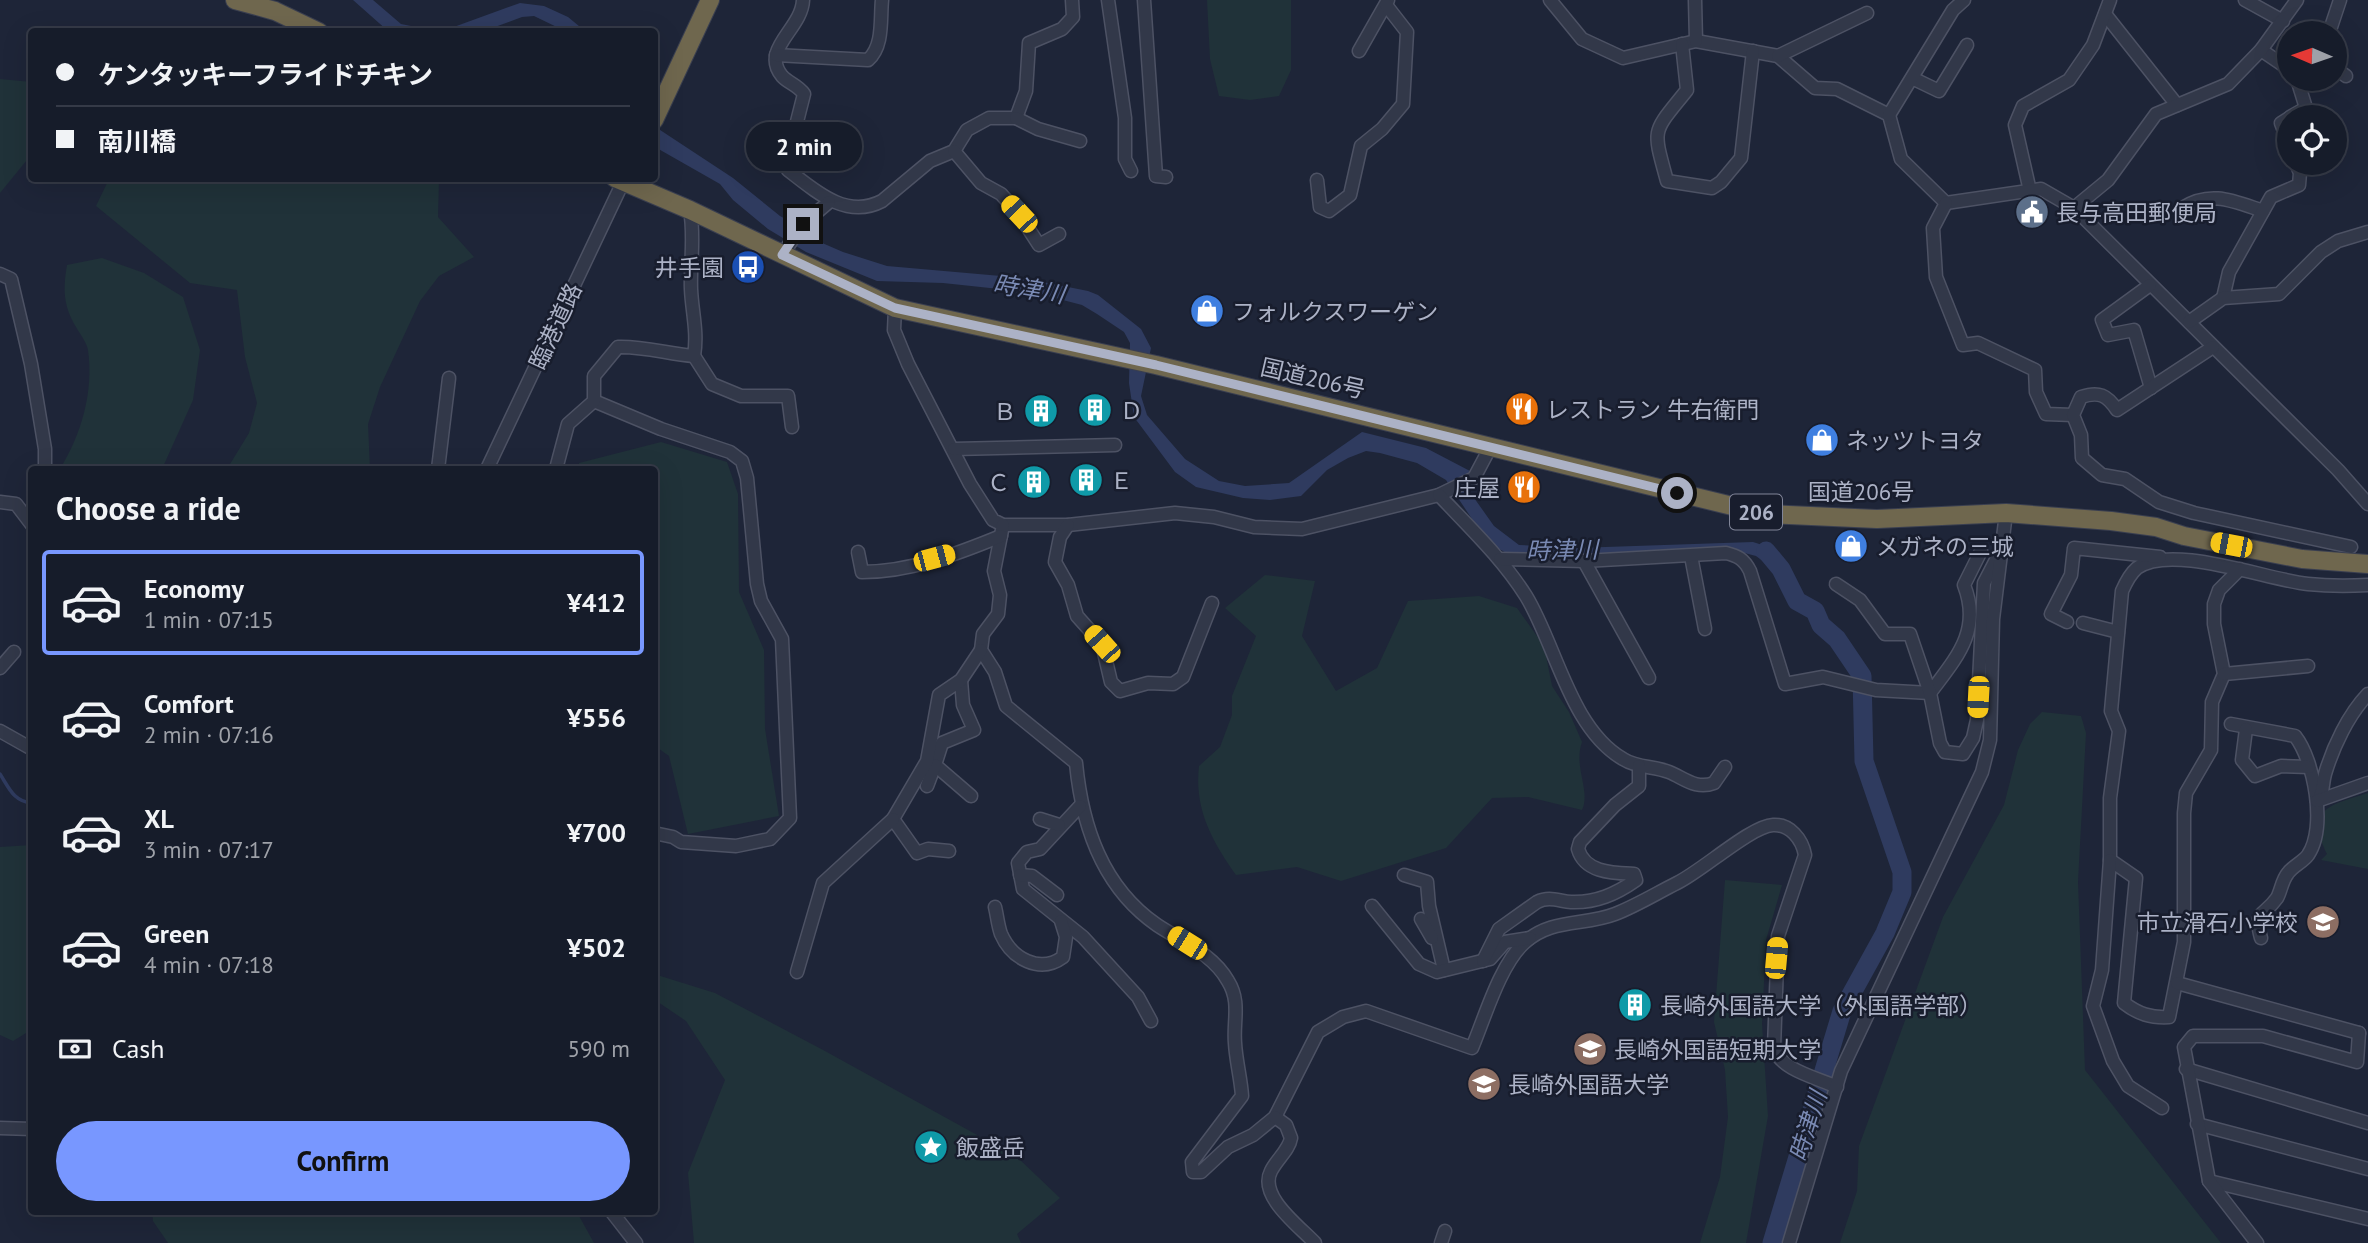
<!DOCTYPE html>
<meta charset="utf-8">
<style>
:root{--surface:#161c2a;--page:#1f2532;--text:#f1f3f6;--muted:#9ea1a8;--line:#353a47;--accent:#7897ff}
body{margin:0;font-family:"PT Sans","Noto Sans JP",sans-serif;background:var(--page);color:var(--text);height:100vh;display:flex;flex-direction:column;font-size:26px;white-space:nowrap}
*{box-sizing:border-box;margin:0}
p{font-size:23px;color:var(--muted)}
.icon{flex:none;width:38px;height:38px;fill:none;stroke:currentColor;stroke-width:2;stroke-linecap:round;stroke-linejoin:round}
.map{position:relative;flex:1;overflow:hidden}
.side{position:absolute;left:28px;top:466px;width:630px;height:749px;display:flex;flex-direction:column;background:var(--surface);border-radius:7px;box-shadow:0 7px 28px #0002,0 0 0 2px var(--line)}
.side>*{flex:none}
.guide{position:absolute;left:28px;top:28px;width:630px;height:154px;border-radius:7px;box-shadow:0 7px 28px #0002,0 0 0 2px var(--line);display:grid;align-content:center;height:154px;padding:0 28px;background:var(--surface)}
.needle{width:46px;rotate:272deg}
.fabs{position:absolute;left:2277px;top:21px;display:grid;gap:14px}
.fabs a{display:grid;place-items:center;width:70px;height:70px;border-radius:50%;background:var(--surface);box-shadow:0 7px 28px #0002,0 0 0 2px var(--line);font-size:35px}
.end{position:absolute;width:32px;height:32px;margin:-16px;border:9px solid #acb2c6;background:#111;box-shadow:0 0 0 4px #111}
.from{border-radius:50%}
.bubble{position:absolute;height:49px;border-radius:24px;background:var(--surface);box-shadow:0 7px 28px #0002,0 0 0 2px var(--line);font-size:23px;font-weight:700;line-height:49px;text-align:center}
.car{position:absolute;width:21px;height:42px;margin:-21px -10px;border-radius:9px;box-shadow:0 0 5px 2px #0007;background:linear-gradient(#f5c518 24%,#345 0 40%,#f5c518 0 76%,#345 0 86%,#f5c518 0)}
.guide b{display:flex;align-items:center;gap:24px;height:66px;font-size:26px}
.guide b+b{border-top:2px solid var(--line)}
.guide i{width:18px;height:18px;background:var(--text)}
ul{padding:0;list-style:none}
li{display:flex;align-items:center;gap:21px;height:105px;margin:0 14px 10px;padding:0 14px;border:4px solid transparent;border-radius:7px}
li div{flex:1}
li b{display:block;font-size:26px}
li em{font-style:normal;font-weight:700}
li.active{border-color:var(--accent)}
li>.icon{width:63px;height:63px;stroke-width:1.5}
h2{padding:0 28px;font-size:32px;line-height:84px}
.pay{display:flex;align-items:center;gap:18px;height:77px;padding:0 28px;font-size:26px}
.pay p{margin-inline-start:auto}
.cta{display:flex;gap:14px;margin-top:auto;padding:14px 28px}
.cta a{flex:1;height:80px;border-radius:42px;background:var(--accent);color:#111;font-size:28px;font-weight:700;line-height:80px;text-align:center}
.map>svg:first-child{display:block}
</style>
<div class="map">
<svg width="2368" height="1243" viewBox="0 0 2368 1243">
<rect width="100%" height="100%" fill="#1e2538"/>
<!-- green -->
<g fill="#203239">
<polygon points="1207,0 1291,0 1291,70 1279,96 1250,100 1219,96 1210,59"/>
<polygon points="0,79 32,82 31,155 0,193"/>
<polygon points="109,179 439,179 438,217 474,257 439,276 420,301 380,387 368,424 370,469 227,469 249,433 257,403 245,357 237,290 190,283 96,206"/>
<path d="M102,258L144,273L183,297L200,350L193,400L162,469H60C81,435 94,392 88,350C87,343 80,334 76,327C63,305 63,289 67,265Z"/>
<polygon points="661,442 727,462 738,494 739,592 764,650 765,729 779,816 688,834 669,756 655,746 654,469 578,469 579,463"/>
<path d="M1265,575L1315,581L1302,636L1336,691L1377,668L1408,601L1479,596L1517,608L1544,646L1552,686L1569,712L1582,742C1573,767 1591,790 1582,810L1528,797L1492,798L1446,848L1341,881L1297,867L1236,875C1212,841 1194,809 1199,766L1220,747L1232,715V696L1256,636L1225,608Z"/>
<polygon points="2042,712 2081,716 2086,733 2078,882 2085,1070 2221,1243 1840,1243 1857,1191 1859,1146 1943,917 2004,805 2018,750 2030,724"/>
<path d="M2368,793V869L2321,860L2327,854C2305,808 2330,805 2368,793Z"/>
<polygon points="31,845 31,1030 13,1041 0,1035 0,847"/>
<polygon points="1725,880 1782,885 1766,940 1762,1024 1768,1116 1746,1243 1700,1243 1720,1177 1728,1117 1725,1070 1714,1022"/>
<polygon points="654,974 715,993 825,1051 1017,1157 1060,1198 1017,1234 1021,1243 694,1243 688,1173 725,1080 686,1021 655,1000"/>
<polygon points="152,1211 572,1211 578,1214 594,1243 168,1243 153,1221"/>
</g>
<!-- water -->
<g fill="#2f3b5f">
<polygon points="353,0 373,0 401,24 426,29 451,28 520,3 544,6 568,17 585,31 565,31 534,16 522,17 484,31 388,31"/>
<polygon points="654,126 733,178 780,216 806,230 813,239 843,252 887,266 1023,278 1088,291 1098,295 1141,329 1151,348 1141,396 1147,415 1185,459 1219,481 1245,486 1289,483 1362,432 1426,448 1470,471 1467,488 1494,526 1519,545 1576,548 1753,542 1775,549 1785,570 1779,573 1756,556 1733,550 1514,557 1488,543 1446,480 1417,463 1380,453 1366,451 1348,458 1327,470 1301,496 1270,500 1243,498 1196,487 1175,472 1134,417 1129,383 1130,343 1124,332 1097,314 1082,305 1036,293 943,283 877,281 806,252 768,229 733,200 720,184 655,147"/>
</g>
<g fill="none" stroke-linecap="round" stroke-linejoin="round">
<!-- stream -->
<path stroke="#2f3b5f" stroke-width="3.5" d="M0,774C9,788 14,802 32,803"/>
<!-- river -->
<polyline stroke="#2f3b5f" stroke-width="19" points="1766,551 1781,569 1797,601 1815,611 1821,625 1837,639 1862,676 1864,761 1902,872 1902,892 1885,933 1842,1011 1772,1243"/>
<!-- minor casing -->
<g stroke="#4d5264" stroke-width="15">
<g id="minor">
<path d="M803,0C802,29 760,49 782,76C788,83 798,85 804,94L787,161L788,170C814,190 846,220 882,201L930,161L954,151L967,130L989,118H1016L1026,91L1029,43L1062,29L1073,17L1072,0"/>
<polyline points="1108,0 1125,118 1125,159 1131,171"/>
<polyline points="1144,0 1156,176 1166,177"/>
<polyline points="1550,0 1582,39 1623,58 1696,41 1778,56 1815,88 1837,89 1889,115 1901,159 1946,203"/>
<polyline points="1695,0 1696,41"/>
<polyline points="2245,0 2283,21"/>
<polyline points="2105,14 2177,105"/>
<polyline points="2329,33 2340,0"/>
<path d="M1682,44L1687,90C1652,134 1652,126 1667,181L1712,188L1721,182L1741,158L1753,51"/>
<polyline points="2261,50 2289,69"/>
<polyline points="1359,51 1388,0"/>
<path d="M776,55L868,60C884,46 880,19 882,0"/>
<polyline points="1778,56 1867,13"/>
<polyline points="2334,67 2346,76"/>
<polyline points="1912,78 1939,91 1967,45"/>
<polyline points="1889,115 1953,10 1964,0"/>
<polyline points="2290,117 2306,108 2297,79"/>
<polyline points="1016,118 1038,129 1080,141"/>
<polyline points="2289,118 2281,123 2289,144"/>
<polyline points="954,151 981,183 1001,194 1019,214 1039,245 1059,234"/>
<polyline points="1317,180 1320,207 1329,211 1350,195 1361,146 1382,129 1403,104 1407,32 1386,5"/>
<polyline points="2030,191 2015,125 2023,106 2069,80 2093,45 2110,0"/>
<polyline points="1946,203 2041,189 2074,208 2338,470 2368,504"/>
<polyline points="1946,203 1933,228 1936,277 1963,345 1978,343 2035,370 2036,392 2046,414 2073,415"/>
<polyline points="2074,208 2108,180 2156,114 2228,84 2261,50 2297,0"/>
<path d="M2182,208C2211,190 2233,201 2263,211"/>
<polyline points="782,255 803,224 829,202"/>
<polyline points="0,274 11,279 31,364 45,449 45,469"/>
<polyline points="2150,285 2102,320 2108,335 2134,330 2151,388"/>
<polyline points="2223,298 2229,272 2271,197 2299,185 2300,173 2296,163"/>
<polyline points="895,308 894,330 908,364 970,484 993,520 1003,525 1068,525 1175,513 1214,517 1254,527 1302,529 1439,495 1474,478 1491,446"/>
<polyline points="2189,322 2223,298 2279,294 2321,252 2338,241 2368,232"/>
<path d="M2213,347L2117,410C2107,395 2099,391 2081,397L2073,415L2081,435L2082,458L2102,475L2125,479L2159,502L2194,513L2351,547"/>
<polyline points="694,356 712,384 741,396 788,396 792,427"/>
<polyline points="594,401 661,429 730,452 742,461 747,478 757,584 761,601 782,639 790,818 770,839 736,846 681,842 673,837 654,833"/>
<polyline points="954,449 1115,445"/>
<polyline points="438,469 449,378"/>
<polyline points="487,469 623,182"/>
<path d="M556,469L568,424L594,401V376L618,347C644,346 668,354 694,356C698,332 692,312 691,289C690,262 695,237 690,210"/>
<path d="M1439,495C1469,527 1502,558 1526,596C1556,645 1570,728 1623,759C1637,768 1654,766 1669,772C1684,778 1696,790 1714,783L1725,767"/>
<polyline points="0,502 16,504 32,525"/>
<path d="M1003,525L994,571L1000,595L998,614L983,634L981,650L995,672L1006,706L1076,763C1082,826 1102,887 1157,925C1181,941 1213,954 1228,981C1241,1002 1233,1021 1235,1043C1236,1061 1241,1079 1242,1096L1192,1162L1193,1172H1201L1228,1147L1253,1135L1275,1117L1318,1032L1343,1017L1366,1011L1472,1048C1485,1017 1500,965 1524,943C1551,918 1584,926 1615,914C1636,906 1657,893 1677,883C1702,871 1751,826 1773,825C1790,824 1802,839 1805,855L1778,936L1774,1048C1780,1070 1818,1078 1837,1087"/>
<polyline points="1068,525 1060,537 1055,562 1068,585 1077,616 1102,644 1111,682 1120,691 1148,683 1173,684 1183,677 1212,603"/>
<path d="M858,552L862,572C910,572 957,554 1001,536"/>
<polyline points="1691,556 1705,629"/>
<path d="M1500,559L1584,561L1726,553C1738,556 1744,559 1750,571L1785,684L1823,677L1876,690L1930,693C1956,658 1982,631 1964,585L1981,551"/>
<polyline points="1584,561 1649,678"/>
<path d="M2240,569L2219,590L2214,604V624L2224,674L2212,702L2211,750L2186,793L2184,813V942L2169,1017C2151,1018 2138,1014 2124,1003L2136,878L2110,860V798L2119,731L2111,711L2122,591C2126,582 2130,574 2137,568C2171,543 2268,580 2308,584C2327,586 2349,586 2368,585"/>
<polyline points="1836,584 1860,600 1885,634 1910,634 1930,693 1940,743 1945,752 1963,754 1973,738 1977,720 1984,583 1997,558"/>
<polyline points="2067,622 2051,614 2071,575 2074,548 2160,557"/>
<polyline points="2083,623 2118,632"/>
<polyline points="0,668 14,652"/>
<polyline points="2224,674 2308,666"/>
<polyline points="961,680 963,705 974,730 942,743 935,765 971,796"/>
<path d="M2231,724L2295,736C2314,760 2327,827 2308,855C2303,862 2293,866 2288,873C2282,880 2281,891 2277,898C2263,918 2253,909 2261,938"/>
<polyline points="2246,729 2242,760 2255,776 2281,766 2309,767"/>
<polyline points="0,731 32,749"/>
<polyline points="927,786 935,765"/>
<path d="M2317,801C2324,793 2322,785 2325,774C2333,747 2348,715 2368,694"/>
<polyline points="2317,801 2368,783"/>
<polyline points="1080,806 1040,849 1027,852 1018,863 1023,889 1083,937 1138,997 1151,1021"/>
<polyline points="1040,819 1059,825"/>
<polyline points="949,851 928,849 917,853 893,819 927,761 939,695 961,680 981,650"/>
<polyline points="2110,860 2102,970 2093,1006 2113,1061 2128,1086 2162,1108"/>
<polyline points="1020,875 1032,876 1057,895"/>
<polyline points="1404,875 1427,882 1429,906 1444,970"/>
<polyline points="1372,906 1419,964 1437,972 1490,959 1505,942 1530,938"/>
<path d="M995,907C997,915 998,926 1001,934C1012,959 1040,974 1063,957L1066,937L1061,921"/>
<polyline points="1421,919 1432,938"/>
<path d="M1483,961L1499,929L1537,902C1549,896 1559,901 1571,902C1596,903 1616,894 1636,880L1634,874C1613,873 1585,873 1578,849L1580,842L1615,805L1639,786V766"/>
<polyline points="797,972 823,883 893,819"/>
<polyline points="2177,983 2359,1033"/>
<polyline points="2186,1069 2368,1123"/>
<path d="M1275,1117L1286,1125L1291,1138C1289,1150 1277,1159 1271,1171C1258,1196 1299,1226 1315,1243"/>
<polyline points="2197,1124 2368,1169"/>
<polyline points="0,1128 32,1129"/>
<polyline points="2209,1181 2368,1219"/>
<polyline points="611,1211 636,1243"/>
<polyline points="1441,1243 1445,1231"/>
<polyline points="1789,1243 1841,1071 1982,772 1990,740 1993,619 2006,513"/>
<polyline points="2257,1243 2209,1181 2184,1047 2193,1036 2263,1036 2357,1062 2359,1033"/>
</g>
</g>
<!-- highway casing -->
<g stroke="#3a3f50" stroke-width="20">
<g id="highway">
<polyline points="235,0 275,11 319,32"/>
<polyline points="654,120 710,0"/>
<polyline points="615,178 690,210 895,308 1156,365 1765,514 1877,519 2006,513 2111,521 2156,527 2184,536 2302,559 2368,564"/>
</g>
</g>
<!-- minor -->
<use href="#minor" stroke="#323849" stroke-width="12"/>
<!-- highway -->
<use href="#highway" stroke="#6f674e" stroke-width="18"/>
</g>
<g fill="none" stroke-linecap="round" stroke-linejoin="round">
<!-- route -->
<polyline stroke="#acb2c6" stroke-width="9" points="803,224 782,255 895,308 1156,365 1677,493"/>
</g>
<!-- icons -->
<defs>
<g id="civic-disc" transform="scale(1.75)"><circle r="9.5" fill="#5c6f8a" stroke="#181d2d"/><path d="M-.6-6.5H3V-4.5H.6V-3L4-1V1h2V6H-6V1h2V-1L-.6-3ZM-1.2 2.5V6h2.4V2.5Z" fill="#fff"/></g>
<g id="bus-disc" transform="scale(1.75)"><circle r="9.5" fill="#1a4fb4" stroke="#181d2d"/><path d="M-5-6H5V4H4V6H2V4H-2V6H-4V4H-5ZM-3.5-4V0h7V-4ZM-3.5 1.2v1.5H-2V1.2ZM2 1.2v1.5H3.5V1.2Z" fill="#fff"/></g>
<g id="shop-disc" transform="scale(1.75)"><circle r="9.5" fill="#3f7fe0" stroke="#181d2d"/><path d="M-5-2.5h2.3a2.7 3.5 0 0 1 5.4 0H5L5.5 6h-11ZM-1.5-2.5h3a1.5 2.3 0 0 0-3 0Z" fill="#fff"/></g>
<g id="restaurant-disc" transform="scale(1.75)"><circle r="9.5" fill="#e8710a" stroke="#181d2d"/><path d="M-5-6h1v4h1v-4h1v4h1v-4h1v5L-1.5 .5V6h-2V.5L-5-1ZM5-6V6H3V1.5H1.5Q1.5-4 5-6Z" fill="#fff"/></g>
<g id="building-disc" transform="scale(1.75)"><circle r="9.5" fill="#0f9aa8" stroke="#181d2d"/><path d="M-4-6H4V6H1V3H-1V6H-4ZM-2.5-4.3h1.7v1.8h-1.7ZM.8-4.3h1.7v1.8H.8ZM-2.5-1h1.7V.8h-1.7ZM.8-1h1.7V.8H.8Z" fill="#fff"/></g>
<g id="school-disc" transform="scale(1.75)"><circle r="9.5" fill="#8d6e63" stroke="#181d2d"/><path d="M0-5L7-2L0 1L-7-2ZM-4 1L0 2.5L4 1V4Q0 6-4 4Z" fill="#fff"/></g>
<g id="university-disc" transform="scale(1.75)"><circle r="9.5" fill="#8d6e63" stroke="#181d2d"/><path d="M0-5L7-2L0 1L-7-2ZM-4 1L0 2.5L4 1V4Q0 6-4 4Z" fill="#fff"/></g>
<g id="sight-disc" transform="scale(1.75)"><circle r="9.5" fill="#0f9aa8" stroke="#181d2d"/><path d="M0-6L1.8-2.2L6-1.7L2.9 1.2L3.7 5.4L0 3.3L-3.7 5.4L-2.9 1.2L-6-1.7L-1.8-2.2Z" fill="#fff"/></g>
</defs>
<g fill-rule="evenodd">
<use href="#civic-disc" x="2032" y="212"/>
<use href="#bus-disc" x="748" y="267"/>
<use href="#shop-disc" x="1207" y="311"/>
<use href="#restaurant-disc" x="1522" y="409"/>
<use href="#building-disc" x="1095" y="410"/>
<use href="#building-disc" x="1041" y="411"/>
<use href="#shop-disc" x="1822" y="440"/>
<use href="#building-disc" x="1086" y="480"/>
<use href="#building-disc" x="1034" y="482"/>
<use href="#restaurant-disc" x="1524" y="487"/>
<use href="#shop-disc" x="1851" y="546"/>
<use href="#school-disc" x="2323" y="922"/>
<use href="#building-disc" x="1635" y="1005"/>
<use href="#university-disc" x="1590" y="1049"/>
<use href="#university-disc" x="1484" y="1084"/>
<use href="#sight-disc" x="931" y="1147"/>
</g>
<g text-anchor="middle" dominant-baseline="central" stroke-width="5" stroke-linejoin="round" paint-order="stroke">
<!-- shield labels -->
<rect fill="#181d2d" stroke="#808598" stroke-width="2" x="1730" y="494.5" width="52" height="35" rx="5"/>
<g font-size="21" font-weight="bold" fill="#acb2c6">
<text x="1756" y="512">206</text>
</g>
<!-- poi labels -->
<g font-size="23" fill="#acb2c6" stroke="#181d2d" text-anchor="start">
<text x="2056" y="212">長与高田郵便局</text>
<text x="724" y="267" text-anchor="end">井手園</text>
<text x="1232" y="311">フォルクスワーゲン</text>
<text x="1546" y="409">レストラン 牛右衛門</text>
<text x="1120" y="410">Ｄ</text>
<text x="1016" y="411" text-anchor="end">Ｂ</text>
<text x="1846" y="440">ネッツトヨタ</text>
<text x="1110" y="480">Ｅ</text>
<text x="1010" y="482" text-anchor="end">Ｃ</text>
<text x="1500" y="487" text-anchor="end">庄屋</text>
<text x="1876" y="546">メガネの三城</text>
<text x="2298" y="922" text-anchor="end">市立滑石小学校</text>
<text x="1660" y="1005">長崎外国語大学（外国語学部）</text>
<text x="1614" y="1049">長崎外国語短期大学</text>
<text x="1508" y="1084">長崎外国語大学</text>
<text x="956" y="1147">飯盛岳</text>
</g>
<!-- street labels -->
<g font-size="23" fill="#acb2c6" stroke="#181d2d">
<text transform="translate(555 326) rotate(-65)">臨港道路</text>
<text transform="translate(1313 378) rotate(13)">国道206号</text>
<text x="1861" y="491">国道206号</text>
</g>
<!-- water labels -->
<g font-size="24" font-style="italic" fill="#7a8ab4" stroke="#181d2d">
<text transform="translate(1029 289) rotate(9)">時津川</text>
<text transform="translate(1562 550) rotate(-1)">時津川</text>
<text transform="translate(1808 1126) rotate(-73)">時津川</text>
</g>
</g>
</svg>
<div class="fabs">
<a><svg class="needle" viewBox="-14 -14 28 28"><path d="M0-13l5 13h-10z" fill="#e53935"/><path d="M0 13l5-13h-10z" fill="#9ea1a8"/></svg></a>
<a><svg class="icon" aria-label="locate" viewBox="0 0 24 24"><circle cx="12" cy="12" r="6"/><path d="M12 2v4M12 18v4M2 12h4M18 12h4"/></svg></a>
</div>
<i class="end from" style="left:1677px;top:493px"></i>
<i class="end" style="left:803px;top:224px"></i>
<div class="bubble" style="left:746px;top:122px;width:116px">2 min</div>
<i class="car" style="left:1019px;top:214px;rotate:317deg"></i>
<i class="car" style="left:2231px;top:545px;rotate:281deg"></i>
<i class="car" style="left:934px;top:558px;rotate:75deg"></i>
<i class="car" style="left:1102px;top:644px;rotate:318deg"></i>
<i class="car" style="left:1978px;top:697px;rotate:183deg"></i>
<i class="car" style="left:1187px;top:943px;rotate:302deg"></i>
<i class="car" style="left:1776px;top:958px;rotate:5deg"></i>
<div class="guide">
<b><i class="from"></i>ケンタッキーフライドチキン</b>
<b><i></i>南川橋</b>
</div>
<section class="side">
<h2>Choose a ride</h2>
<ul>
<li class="active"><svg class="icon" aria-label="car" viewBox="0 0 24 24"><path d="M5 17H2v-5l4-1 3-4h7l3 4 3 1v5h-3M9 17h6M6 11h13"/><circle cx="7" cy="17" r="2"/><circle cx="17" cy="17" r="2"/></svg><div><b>Economy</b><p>1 min · 07:15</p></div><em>¥412</em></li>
<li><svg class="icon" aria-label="car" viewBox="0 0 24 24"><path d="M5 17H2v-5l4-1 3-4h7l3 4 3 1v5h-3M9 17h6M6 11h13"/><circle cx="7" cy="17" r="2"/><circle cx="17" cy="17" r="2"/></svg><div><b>Comfort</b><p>2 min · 07:16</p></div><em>¥556</em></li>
<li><svg class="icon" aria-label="car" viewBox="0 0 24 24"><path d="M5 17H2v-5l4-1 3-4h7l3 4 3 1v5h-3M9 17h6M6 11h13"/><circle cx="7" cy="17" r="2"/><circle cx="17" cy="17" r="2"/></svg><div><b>XL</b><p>3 min · 07:17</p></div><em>¥700</em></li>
<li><svg class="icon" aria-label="car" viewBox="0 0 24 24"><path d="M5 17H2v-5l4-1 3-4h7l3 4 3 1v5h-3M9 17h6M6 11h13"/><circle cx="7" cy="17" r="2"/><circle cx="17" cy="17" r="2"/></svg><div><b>Green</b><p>4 min · 07:18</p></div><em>¥502</em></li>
</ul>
<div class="pay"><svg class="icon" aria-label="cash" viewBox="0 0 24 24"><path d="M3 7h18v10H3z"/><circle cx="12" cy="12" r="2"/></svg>Cash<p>590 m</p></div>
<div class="cta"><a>Confirm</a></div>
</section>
</div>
